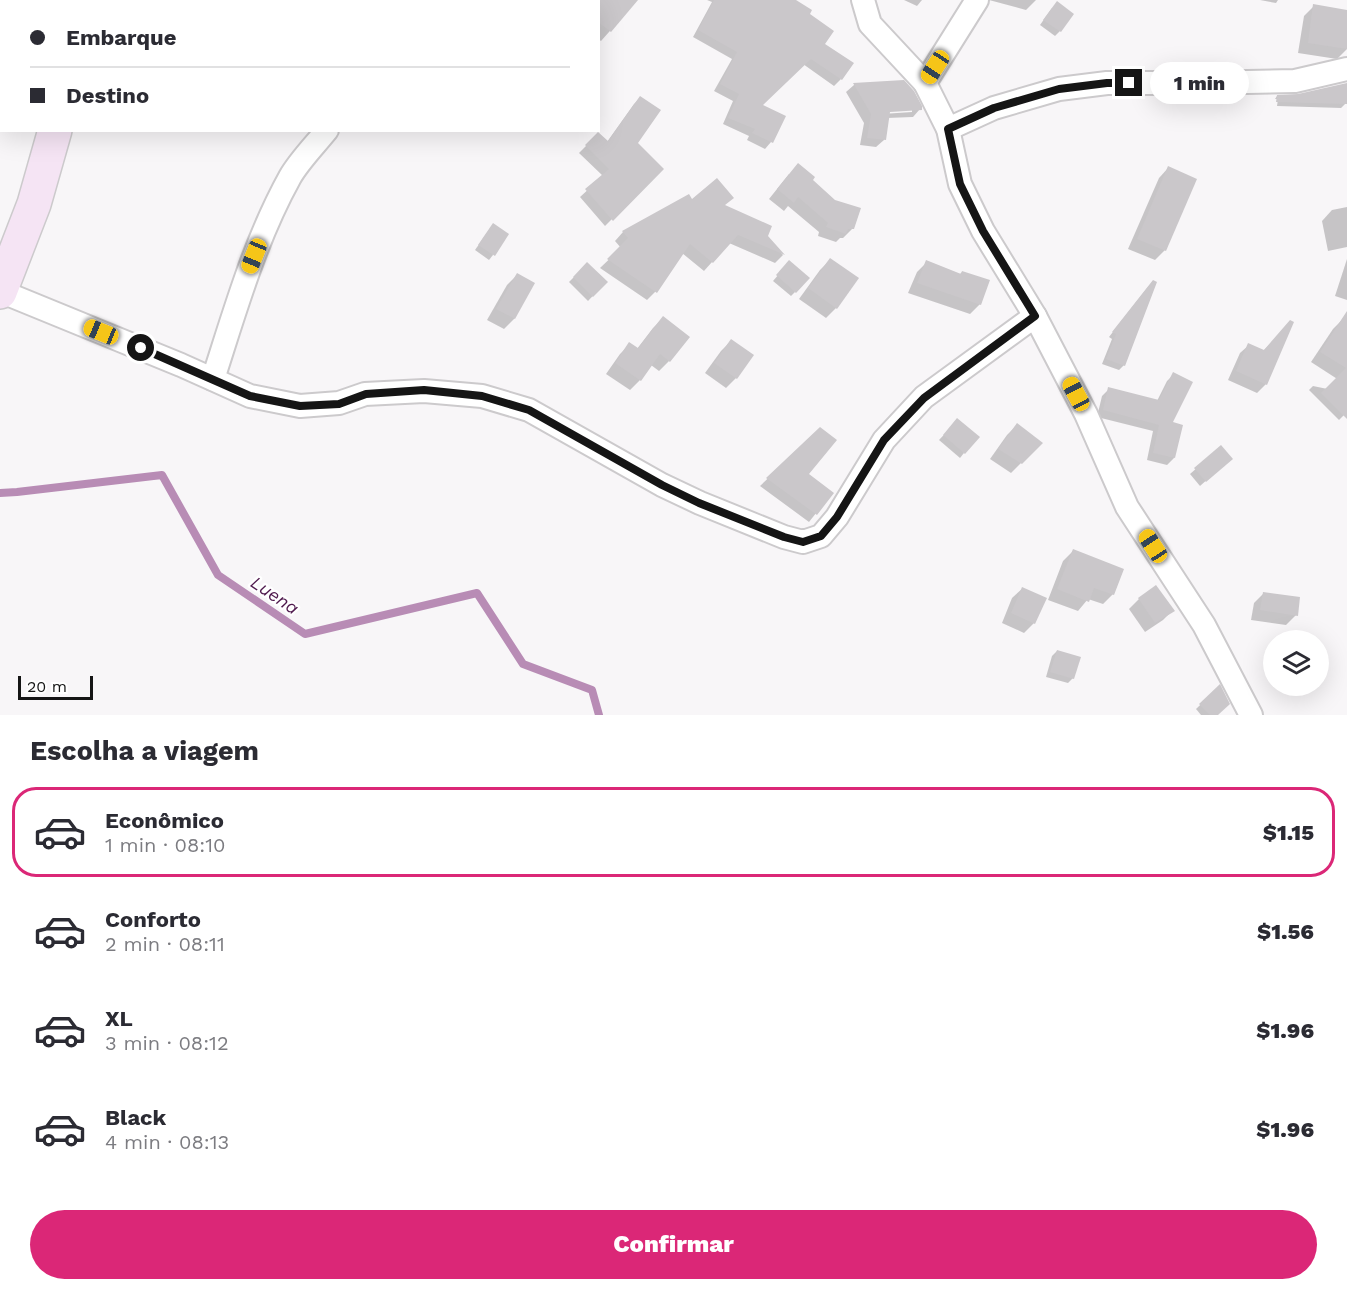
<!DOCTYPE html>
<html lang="pt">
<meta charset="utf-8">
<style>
:root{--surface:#fff;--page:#f2f2f3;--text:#2b2b33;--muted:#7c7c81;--line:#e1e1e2;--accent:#db2777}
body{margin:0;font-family:"Work Sans",sans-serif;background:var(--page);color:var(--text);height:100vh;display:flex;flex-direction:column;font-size:22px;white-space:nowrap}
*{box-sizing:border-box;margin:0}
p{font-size:20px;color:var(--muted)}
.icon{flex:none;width:33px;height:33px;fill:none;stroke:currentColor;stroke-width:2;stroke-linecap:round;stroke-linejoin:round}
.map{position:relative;height:715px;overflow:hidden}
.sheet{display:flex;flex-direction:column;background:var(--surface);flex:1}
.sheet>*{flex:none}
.guide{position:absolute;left:0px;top:0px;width:600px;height:132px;box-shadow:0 6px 24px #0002;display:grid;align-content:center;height:132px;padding:0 30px;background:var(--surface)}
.tools{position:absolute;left:1263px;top:630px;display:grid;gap:12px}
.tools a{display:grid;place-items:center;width:66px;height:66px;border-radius:50%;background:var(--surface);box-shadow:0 6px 24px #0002;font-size:30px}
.scale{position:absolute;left:18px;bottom:15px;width:75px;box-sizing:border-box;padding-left:6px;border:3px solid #151515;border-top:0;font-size:16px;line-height:21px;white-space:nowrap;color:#151515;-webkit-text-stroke:4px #fff;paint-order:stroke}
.end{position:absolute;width:27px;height:27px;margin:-14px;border:8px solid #151515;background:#fff;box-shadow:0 0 0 3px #fff}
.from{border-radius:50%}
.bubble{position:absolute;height:42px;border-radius:21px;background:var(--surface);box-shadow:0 6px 24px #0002;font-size:20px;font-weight:800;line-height:42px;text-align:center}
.car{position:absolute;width:18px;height:36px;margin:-18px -9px;border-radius:8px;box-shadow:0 0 4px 2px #0007;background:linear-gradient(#f5c518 24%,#345 0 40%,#f5c518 0 76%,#345 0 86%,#f5c518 0)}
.guide b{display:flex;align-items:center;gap:21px;height:57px;font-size:22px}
.guide b+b{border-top:2px solid var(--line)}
.guide i{width:15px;height:15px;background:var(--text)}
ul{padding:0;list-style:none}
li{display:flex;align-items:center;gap:18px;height:90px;margin:0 12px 9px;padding:0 18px;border:3px solid transparent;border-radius:24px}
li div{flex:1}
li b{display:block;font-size:22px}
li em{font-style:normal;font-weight:800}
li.selected{border-color:var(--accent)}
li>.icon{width:54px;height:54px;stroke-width:1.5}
h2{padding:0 30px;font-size:27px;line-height:72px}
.cta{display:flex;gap:12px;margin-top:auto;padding:12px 30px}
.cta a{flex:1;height:69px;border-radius:36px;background:var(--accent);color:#fff;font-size:24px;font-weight:800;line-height:69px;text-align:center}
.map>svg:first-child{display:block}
</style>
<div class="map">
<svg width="1347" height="715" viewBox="0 0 1347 715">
<rect width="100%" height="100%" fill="#f8f6f8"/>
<!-- shadow -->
<g fill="#0003" fill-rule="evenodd">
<polygon points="527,0 608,0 625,14 601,41 598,39 598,2 526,2"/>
<polygon points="707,0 793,0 808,14 841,79 834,86 803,64 761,106 771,142 765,149 747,140 749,136 723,124 733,101 714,91 732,59 693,37 712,2"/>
<polygon points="904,0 922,0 917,6"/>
<polygon points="989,0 1036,0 1026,10"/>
<polygon points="1260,0 1278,0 1276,3"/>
<polygon points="1314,6 1347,11 1347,49 1337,59 1298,53 1304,16"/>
<polygon points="1052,8 1060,31 1055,36 1040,25"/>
<path d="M903,82L920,109L913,117L887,118L884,140L876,147L860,145L864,123L846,92L854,85ZM912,109V112L882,114V111Z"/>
<polygon points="1277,96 1346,103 1341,108 1277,106 1278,99 1275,99"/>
<polygon points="640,98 636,143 662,169 605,226 580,197 603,176 579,153 598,134 607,142 634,104"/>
<polygon points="1169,167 1165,250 1155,260 1128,249 1159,178"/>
<polygon points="789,174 853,228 843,238 840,238 836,242 818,236 819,232 788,206 784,211 769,199"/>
<polygon points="688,196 691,201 723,206 766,236 783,255 775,263 729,243 704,271 682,253 655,292 647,300 600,268 621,248 615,241 623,232"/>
<polygon points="1347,207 1347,247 1328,251 1322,221 1332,210"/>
<polygon points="489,230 493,255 489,260 475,250"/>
<polygon points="1347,259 1347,300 1335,296"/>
<polygon points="830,260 836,308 826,318 799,299 820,270"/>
<polygon points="927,262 959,275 962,272 980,304 970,314 908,293 917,272"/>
<polygon points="587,264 606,282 588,301 569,282"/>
<polygon points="785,267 795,292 791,296 773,281"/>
<polygon points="517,275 533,284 514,319 504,329 487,320 507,285"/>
<polygon points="1148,287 1124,365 1119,370 1102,364 1112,339 1109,337"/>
<polygon points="663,318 669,361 659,371 651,365 640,380 630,390 606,374 620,354 630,344 637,349 653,328"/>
<polygon points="1343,319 1347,322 1347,382 1345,384 1311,362 1333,329"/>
<polygon points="1292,323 1266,384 1257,393 1228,380 1240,353 1249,345 1263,351"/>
<polygon points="731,341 736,378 726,388 705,373 721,351"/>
<polygon points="1174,374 1171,423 1174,458 1167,465 1147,460 1153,431 1097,417 1102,396 1109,389 1157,401 1167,381"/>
<polygon points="1313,386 1347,393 1347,412 1339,420 1309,390"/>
<polygon points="953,425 964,453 960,458 939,440"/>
<polygon points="1017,425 1041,443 1011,473 990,459 1007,435"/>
<polygon points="820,429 807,474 832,493 809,522 760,486"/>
<polygon points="1221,447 1226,463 1200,486 1190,474"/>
<polygon points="1073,551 1113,594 1103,604 1088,599 1078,611 1048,600 1063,561"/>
<polygon points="1023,588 1034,623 1024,633 1002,623 1012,598"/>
<polygon points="1264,593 1296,615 1286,625 1251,620 1254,603"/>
<polygon points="1139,599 1173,610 1163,620 1145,632 1129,609"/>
<polygon points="1057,651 1073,678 1068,683 1046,677 1052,656"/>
<polygon points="1219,687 1216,715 1201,715 1196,709"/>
</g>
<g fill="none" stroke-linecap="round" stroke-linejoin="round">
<!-- stream -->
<polyline stroke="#b88cb5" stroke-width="8" points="0,493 17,492 162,475 218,575 305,634 477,593 523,664 592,690 599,715"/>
</g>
<!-- building -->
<g fill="#cac7ca">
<polygon points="598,0 638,0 611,32 598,22"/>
<polygon points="714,0 796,0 812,10 810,14 834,31 825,44 854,63 842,80 811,59 763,105 786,116 773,143 752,133 755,129 728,118 739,94 720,84 737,52 698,30"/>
<polygon points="1057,1 1074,14 1061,32 1043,20"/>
<polygon points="1313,4 1347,10 1347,49 1308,43"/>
<polygon points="904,80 914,91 922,106 922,110 890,112 886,140 867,138 871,114 853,83"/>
<polygon points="1347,83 1347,104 1276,102 1277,95 1298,94"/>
<polygon points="640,96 661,110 638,143 664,169 613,221 585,189 609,169 585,145 598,132 608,141"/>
<polygon points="798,163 815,177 813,180 835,200 861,208 854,229 848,229 846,234 826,227 828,223 798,197 794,203 777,189"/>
<polygon points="1168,166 1197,179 1166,251 1137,239"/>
<polygon points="717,178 734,198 725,205 772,226 768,236 785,255 738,235 713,263 690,244 657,293 607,259 628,238 622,231 689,194 692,199"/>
<polygon points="493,223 509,234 495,256 478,245"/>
<polygon points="830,258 859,278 837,309 808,288"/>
<polygon points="789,260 810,278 796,293 776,275"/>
<polygon points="926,260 961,274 962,271 990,280 981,305 917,283"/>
<polygon points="587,262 608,282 593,297 573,277"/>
<polygon points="517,273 535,283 515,319 496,309"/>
<polygon points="1153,280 1157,282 1125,366 1106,359 1116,334 1112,332"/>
<polygon points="1347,311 1347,419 1321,393 1346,368 1320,352"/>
<polygon points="663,316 690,337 670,362 660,354 641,381 615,363 629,342 638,348"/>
<polygon points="1290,320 1294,322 1267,385 1236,371 1248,343 1264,350"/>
<polygon points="731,339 754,355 737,379 714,363"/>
<polygon points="1173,372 1193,382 1173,422 1183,425 1175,458 1153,453 1159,425 1103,410 1108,387 1159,400"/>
<polygon points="957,418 980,437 965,454 943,435"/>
<polygon points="1017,423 1043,443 1022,464 998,449"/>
<polygon points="820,427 837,440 809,474 834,493 817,515 766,478"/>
<polygon points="1221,445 1233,459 1206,482 1194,468"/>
<polygon points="1073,549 1124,569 1114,595 1094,588 1089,602 1057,589"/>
<polygon points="1156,585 1175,611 1155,623 1138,598"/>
<polygon points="1022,587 1047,598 1035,624 1011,613"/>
<polygon points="1263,592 1300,597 1298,616 1260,610"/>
<polygon points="1057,650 1081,657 1074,679 1050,672"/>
<polygon points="1220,684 1230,704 1218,715 1210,715 1199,704"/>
</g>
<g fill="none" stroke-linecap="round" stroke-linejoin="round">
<!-- minor casing -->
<g stroke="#cccacc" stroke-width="26">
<g id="minor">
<polyline points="863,0 870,24 925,83 948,129 960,184 983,231 1035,316 1086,414 1127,507 1204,625 1251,715"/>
<polyline points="382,2 383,0"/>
<polyline points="925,83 977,0"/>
<polyline points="948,129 994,108 1059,89 1107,83 1197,83 1295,81 1347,69"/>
<polyline points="0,291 181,365 250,396 300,406 339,403 365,394 424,391 482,396 529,410 662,485 700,503 784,537 803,542 821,536 837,517 884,440 924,397 1035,316"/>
<path d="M213,379C235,311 255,240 290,177C299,161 315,145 327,130"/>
</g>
</g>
<!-- secondary casing -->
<g stroke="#cccacc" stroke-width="36">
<g id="secondary">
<polyline points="96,2 96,0"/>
<polyline points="0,292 34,204 55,130"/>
</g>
</g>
<!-- minor -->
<use href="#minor" stroke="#fff" stroke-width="22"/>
<!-- secondary -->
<use href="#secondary" stroke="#f5e4f4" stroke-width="33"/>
</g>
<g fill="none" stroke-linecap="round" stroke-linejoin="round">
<!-- route -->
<polyline stroke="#151515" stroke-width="8" points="141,348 250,396 300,406 339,404 366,394 424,390 482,396 529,410 662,485 699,503 784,537 803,542 821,536 837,517 884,440 924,398 1035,316 983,231 960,184 948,129 994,108 1059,89 1107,83 1129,83"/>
</g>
<g text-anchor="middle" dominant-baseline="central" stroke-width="4.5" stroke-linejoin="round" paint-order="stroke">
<!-- water labels -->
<g font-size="18" font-style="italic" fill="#4f194d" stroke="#fff">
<text transform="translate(275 595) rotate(34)">Luena</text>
</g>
</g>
</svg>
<div class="tools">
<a><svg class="icon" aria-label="layers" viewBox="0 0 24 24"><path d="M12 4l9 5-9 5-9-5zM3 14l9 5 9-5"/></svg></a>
</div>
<div class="scale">20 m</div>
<i class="end from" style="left:141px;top:348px"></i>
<i class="end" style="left:1129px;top:83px"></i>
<div class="bubble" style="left:1150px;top:62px;width:99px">1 min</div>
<i class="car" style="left:935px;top:67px;rotate:213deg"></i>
<i class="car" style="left:254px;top:256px;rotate:202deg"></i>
<i class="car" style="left:101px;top:332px;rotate:292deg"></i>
<i class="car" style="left:1076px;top:394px;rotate:332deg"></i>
<i class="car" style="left:1153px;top:546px;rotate:327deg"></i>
<div class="guide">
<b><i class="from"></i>Embarque</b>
<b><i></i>Destino</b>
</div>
</div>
<section class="sheet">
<h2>Escolha a viagem</h2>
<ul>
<li class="selected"><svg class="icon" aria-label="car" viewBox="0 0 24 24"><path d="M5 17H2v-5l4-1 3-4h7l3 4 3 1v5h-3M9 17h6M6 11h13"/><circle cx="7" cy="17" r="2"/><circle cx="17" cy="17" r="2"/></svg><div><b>Econômico</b><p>1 min · 08:10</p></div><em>$1.15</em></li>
<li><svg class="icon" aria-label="car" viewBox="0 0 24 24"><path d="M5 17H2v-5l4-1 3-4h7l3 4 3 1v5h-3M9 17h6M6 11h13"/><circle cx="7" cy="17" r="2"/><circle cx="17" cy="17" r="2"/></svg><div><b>Conforto</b><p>2 min · 08:11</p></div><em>$1.56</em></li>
<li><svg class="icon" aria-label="car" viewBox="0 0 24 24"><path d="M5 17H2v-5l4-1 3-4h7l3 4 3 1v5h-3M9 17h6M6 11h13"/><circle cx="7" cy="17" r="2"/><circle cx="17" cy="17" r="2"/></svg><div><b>XL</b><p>3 min · 08:12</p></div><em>$1.96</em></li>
<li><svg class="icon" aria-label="car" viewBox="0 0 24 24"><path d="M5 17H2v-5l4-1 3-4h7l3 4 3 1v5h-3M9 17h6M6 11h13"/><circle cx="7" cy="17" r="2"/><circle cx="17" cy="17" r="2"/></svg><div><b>Black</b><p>4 min · 08:13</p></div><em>$1.96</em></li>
</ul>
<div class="cta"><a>Confirmar</a></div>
</section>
